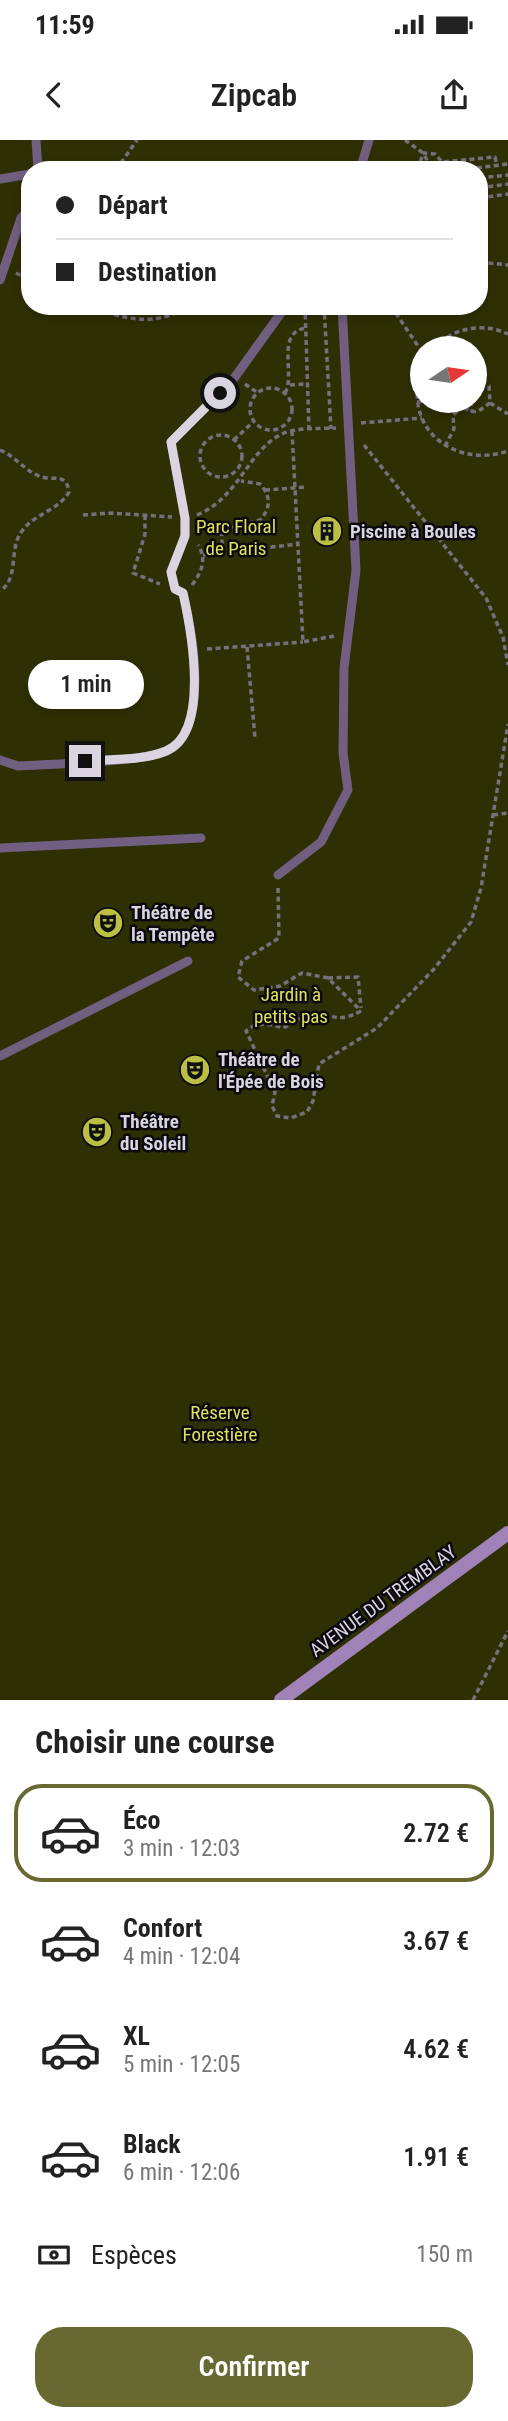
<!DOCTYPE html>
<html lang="fr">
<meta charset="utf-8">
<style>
:root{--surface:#fff;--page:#f2f2f2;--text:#222;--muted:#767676;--line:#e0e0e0;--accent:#676931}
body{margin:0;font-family:"Roboto Condensed",sans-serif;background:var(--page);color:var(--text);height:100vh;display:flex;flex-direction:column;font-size:26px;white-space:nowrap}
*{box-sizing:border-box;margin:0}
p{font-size:23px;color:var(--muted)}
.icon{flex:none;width:38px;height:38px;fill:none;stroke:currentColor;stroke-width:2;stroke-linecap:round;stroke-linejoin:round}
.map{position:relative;height:1560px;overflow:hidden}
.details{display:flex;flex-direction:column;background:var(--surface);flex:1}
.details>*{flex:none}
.hud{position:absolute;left:21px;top:21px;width:467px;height:154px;border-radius:28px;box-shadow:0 4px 10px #0003;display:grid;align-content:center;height:154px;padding:0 35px;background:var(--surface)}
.needle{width:46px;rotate:77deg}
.controls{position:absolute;left:410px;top:196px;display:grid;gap:14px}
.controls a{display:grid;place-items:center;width:77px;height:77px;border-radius:50%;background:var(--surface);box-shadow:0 4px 10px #0003;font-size:35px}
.end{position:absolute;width:32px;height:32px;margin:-16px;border:9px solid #dad4e0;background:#111;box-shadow:0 0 0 4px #111}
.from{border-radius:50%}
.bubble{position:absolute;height:49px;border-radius:24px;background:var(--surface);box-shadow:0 4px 10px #0003;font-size:23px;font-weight:600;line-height:49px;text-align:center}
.hud b{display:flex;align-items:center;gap:24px;height:66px;font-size:26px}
.hud b+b{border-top:2px solid var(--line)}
.hud i{width:18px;height:18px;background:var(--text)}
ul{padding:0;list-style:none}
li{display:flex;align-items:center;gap:21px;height:98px;margin:0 14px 10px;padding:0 21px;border:4px solid transparent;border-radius:28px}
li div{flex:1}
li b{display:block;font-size:26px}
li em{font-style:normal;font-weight:600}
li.current{border-color:var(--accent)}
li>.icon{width:63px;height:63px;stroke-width:1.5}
h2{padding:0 35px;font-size:32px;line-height:84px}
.pay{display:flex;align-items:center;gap:18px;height:77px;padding:0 35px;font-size:26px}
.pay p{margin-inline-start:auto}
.primary-button{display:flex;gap:14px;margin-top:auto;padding:14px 35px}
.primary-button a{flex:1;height:80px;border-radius:28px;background:var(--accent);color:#fff;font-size:28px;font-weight:600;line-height:80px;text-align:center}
.status{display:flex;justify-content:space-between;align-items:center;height:49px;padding:0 35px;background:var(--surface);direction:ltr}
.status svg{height:19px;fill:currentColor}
header{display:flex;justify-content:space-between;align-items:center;height:91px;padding:0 35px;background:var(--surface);font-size:32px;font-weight:600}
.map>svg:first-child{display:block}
</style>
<div class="status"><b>11:59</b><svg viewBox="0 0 49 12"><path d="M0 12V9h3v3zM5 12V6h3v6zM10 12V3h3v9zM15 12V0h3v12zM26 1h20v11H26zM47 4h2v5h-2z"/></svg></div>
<header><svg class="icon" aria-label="back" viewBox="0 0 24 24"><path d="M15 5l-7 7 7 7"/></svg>Zipcab<svg class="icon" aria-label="share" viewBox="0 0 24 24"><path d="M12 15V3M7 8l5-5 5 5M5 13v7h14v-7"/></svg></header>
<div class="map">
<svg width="508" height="1560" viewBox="0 0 508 1560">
<rect width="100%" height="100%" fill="#261b2e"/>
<!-- green -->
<path fill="#2e3004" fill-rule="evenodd" d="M0,0H508V1560H0ZM30,30H480V166H30ZM422,208H474V261H422Z"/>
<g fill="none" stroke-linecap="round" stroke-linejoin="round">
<!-- path -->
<g stroke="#776e7e" stroke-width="3.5" stroke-dasharray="5 3.5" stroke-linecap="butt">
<polyline points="405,0 423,13 433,30"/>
<polyline points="116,30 137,0"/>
<polyline points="393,30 393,26 403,28"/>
<polyline points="403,30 417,30"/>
<polyline points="418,30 423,13 435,14 442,22 495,17 497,26"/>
<polyline points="460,30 508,24"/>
<polyline points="480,38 508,35"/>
<polyline points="480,48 508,44"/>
<polyline points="480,58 508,54"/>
<polyline points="480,122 508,125"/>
<polyline points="16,133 30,140"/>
<path d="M90,166C125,180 156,187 189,166"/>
<polyline points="305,166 309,290"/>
<polyline points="324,166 331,289"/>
<polyline points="391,166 422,212"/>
<path d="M434,208C452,188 483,182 508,194"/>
<path d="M422,229C401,287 453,329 508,311"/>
<polyline points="245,244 258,253"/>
<polyline points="290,245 305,244"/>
<circle cx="271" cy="269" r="21"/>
<path d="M285,253C296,235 275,192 306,188"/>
<polyline points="458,261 469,271 477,272 490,263 489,246 474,238"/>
<polyline points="471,261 472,272"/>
<polyline points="417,262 429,261"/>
<polyline points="490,263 508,274"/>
<polyline points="361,283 422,278"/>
<polyline points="292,291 303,502 334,496"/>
<circle cx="221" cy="316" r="21"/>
<polyline points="234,300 254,281"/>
<polyline points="364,305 486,458 503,497 508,525"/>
<polyline points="445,306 454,289 453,275 462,267"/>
<path d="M0,310C15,316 24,330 39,336C53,342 66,331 69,352C59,370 34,374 22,391C8,409 20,438 0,451"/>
<polyline points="265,350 306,347"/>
<polyline points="83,375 111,373 172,377"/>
<polyline points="145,375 145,394 133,433 160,444"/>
<path d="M197,375C239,358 248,310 282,294C297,287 320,289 336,288"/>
<path d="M223,413L221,391L260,380C271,368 271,356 260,344L241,341"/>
<polyline points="203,415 298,404"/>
<path d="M192,445C202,432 207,419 198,405"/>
<polyline points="247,507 255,598"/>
<polyline points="207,509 303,502"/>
<polyline points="493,675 508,673"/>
<polyline points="278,748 279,798 242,821 238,837 254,850 280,846 302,833 328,838 360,870"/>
<polyline points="328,838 358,837 361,868"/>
<path d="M361,871C338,883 338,875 316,875C304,875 293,883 283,888C270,884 257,881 246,891L275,952L272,966L277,976L291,978L307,972L313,961L319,924L377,888L434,829L471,782L481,748L508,584"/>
<polyline points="473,1560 508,1491"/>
</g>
<!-- service -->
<g stroke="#715f81" stroke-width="9">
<polyline points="36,0 38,30"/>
<polyline points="360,30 369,0"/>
<polyline points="0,39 30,34"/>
<polyline points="0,140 21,78 30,69"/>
<path d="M0,620L18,626C48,624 145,622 167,611C211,589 192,491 183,453L175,449L171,432L185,396V378L171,302L235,237L286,166"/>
<polyline points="0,708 201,698"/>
<polyline points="278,735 321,702 348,650 343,613 344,528 356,430 342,166"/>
<polyline points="0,916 188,821"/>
</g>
<!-- secondary -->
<polyline stroke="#a082b8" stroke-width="14" points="281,1560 508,1393"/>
</g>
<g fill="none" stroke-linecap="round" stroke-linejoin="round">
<!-- route -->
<path stroke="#dad4e0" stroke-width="9" d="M85,621C110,619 142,621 166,611C211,593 191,489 183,453L175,449L171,432L185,396V378L171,302L220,253"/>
</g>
<!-- icons -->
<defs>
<g id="building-disc" transform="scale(1.575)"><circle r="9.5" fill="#bbc044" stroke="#0c0810"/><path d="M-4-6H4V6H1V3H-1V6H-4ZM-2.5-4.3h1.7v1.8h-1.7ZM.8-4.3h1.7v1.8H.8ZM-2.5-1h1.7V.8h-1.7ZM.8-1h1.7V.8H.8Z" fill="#111"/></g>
<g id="theatre-disc" transform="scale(1.575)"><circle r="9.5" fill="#bbc044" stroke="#0c0810"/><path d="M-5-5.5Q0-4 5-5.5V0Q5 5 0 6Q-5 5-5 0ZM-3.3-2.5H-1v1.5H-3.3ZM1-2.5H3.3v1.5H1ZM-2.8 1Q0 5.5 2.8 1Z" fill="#111"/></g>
</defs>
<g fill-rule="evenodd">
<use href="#building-disc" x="327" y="391"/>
<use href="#theatre-disc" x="108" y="783"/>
<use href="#theatre-disc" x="195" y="930"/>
<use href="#theatre-disc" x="97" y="992"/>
</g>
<g text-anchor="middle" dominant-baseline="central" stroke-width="5" stroke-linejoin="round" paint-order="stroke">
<!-- park labels -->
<g font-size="19" fill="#dce25c" stroke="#0c0810">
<text x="236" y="386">Parc Floral<tspan x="236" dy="22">de Paris</tspan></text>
<text x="291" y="854">Jardin à<tspan x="291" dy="22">petits pas</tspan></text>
<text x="220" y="1272">Réserve<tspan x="220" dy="22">Forestière</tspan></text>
</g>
<!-- poi labels -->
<g font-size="19" font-weight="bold" fill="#dad4e0" stroke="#0c0810" text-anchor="start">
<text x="350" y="391">Piscine à Boules</text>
<text x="131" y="772">Théâtre de<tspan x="131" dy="22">la Tempête</tspan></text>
<text x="218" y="919">Théâtre de<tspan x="218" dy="22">l'Épée de Bois</tspan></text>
<text x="120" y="981">Théâtre<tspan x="120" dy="22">du Soleil</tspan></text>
</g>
<!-- street labels -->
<g font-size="19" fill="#dad4e0" stroke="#0c0810">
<text transform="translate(383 1461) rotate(-36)">AVENUE DU TREMBLAY</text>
</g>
</g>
</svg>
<div class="controls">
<a><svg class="needle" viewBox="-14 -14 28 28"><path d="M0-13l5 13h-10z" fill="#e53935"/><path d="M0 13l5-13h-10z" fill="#767676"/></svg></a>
</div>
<i class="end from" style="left:220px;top:253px"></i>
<i class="end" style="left:85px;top:621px"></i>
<div class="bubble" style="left:28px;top:520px;width:116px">1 min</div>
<div class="hud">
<b><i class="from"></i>Départ</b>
<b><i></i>Destination</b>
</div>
</div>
<section class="details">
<h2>Choisir une course</h2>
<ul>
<li class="current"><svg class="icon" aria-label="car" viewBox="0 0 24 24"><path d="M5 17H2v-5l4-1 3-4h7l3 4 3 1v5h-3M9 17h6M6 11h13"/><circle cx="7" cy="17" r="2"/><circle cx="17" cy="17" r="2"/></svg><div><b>Éco</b><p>3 min · 12:03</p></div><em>2.72 €</em></li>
<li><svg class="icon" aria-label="car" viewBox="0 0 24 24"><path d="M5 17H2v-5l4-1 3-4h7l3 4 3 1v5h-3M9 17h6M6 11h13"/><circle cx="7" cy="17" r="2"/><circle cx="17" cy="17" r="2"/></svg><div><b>Confort</b><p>4 min · 12:04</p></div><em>3.67 €</em></li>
<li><svg class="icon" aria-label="car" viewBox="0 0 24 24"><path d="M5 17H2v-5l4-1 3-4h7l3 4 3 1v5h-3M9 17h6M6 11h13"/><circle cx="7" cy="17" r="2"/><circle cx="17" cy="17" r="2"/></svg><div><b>XL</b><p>5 min · 12:05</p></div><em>4.62 €</em></li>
<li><svg class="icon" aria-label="car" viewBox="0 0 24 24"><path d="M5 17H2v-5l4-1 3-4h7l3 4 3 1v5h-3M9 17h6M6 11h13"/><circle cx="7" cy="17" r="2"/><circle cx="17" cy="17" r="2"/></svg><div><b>Black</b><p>6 min · 12:06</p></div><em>1.91 €</em></li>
</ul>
<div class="pay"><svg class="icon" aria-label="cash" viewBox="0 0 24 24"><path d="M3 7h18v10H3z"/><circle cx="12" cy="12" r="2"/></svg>Espèces<p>150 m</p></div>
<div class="primary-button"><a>Confirmer</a></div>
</section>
